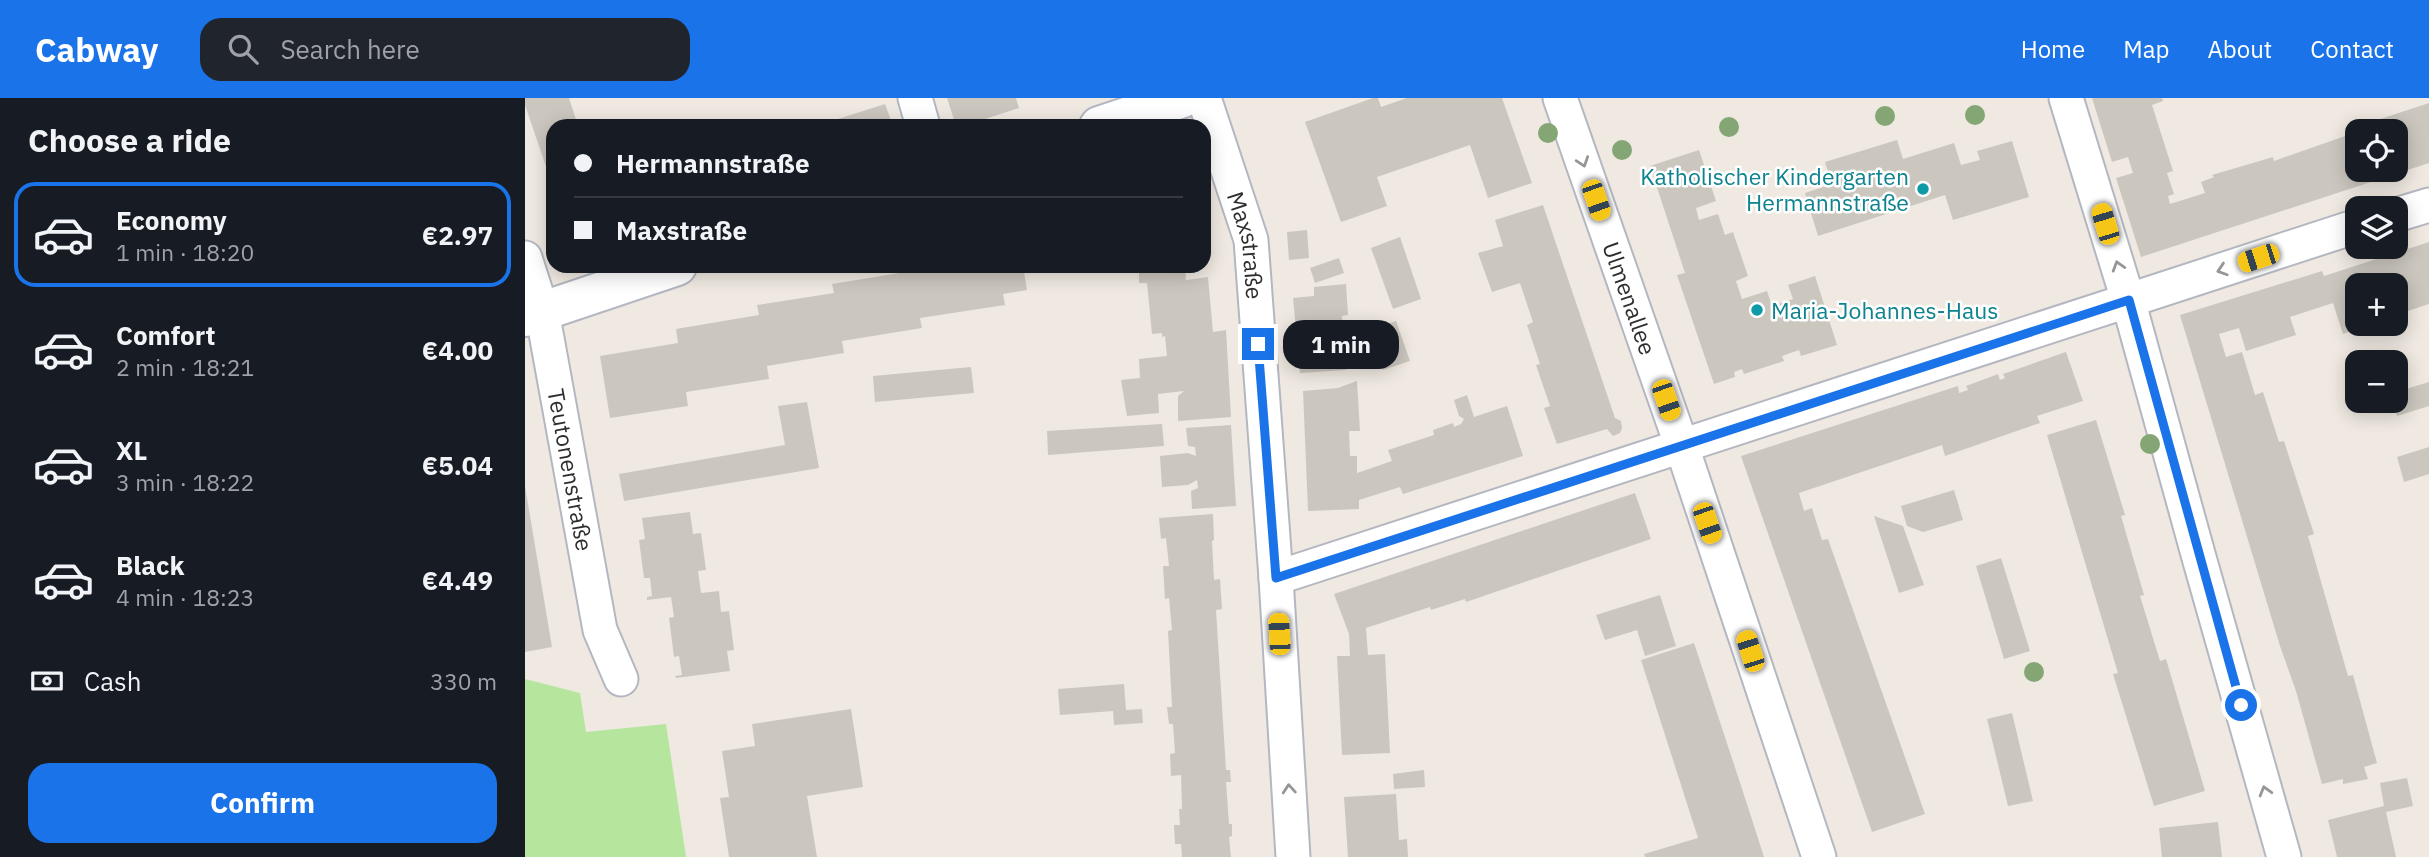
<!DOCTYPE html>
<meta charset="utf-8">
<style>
:root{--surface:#171b24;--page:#20242c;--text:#f1f3f6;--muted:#9ea1a6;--line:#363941;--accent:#1a73e8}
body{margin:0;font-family:"IBM Plex Sans",sans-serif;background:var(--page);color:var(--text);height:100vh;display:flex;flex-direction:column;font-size:26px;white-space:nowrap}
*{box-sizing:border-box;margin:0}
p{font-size:23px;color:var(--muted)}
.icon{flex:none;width:38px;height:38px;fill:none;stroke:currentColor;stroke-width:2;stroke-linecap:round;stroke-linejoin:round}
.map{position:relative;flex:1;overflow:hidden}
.panel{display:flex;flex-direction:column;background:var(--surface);width:525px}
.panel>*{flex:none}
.hud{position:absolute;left:21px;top:21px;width:665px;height:154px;border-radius:21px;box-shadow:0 4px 18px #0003;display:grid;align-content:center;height:154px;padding:0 28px;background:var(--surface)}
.buttons{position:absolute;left:1820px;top:21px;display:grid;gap:14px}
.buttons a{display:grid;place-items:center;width:63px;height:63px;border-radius:14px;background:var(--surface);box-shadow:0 4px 18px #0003;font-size:35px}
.end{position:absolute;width:32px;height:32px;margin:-16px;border:9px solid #1a73e8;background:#fff;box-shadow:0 0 0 4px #fff}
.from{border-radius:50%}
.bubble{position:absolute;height:49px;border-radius:21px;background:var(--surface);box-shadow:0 4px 18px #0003;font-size:23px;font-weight:800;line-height:49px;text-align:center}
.car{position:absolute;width:21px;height:42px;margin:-21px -10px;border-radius:9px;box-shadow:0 0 5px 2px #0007;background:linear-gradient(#f5c518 24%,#345 0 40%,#f5c518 0 76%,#345 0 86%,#f5c518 0)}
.hud b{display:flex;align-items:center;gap:24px;height:66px;font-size:26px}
.hud b+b{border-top:2px solid var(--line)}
.hud i{width:18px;height:18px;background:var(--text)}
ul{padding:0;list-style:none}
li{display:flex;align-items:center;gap:21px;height:105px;margin:0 14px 10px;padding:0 14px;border:4px solid transparent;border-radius:21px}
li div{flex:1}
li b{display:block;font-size:26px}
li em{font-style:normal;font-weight:800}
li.on{border-color:var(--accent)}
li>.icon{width:63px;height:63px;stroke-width:1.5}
h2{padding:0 28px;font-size:32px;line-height:84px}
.pay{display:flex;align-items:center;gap:18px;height:77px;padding:0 28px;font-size:26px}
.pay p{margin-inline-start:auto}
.cta{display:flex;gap:14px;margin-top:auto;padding:14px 28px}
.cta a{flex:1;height:80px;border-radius:21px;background:var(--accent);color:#fff;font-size:28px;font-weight:800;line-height:80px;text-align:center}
header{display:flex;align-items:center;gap:42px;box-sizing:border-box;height:98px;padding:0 35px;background:var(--accent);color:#fff}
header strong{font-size:33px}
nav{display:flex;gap:38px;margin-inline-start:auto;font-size:24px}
.search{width:490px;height:63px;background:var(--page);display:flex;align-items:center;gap:18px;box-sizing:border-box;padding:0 24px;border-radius:21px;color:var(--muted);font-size:26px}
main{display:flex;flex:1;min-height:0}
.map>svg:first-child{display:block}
</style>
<header>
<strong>Cabway</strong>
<div class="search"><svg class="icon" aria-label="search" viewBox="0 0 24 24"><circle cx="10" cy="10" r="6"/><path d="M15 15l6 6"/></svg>Search here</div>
<nav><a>Home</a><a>Map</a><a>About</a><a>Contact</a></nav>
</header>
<main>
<section class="panel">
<h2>Choose a ride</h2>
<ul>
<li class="on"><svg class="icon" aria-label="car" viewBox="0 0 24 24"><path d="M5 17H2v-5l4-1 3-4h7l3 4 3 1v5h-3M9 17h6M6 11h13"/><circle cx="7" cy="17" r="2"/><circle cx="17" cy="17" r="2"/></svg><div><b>Economy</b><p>1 min · 18:20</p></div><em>€2.97</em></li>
<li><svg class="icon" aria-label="car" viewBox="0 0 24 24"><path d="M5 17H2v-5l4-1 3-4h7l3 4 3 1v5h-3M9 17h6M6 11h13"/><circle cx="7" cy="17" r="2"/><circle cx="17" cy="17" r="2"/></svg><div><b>Comfort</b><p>2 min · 18:21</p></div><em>€4.00</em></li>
<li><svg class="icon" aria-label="car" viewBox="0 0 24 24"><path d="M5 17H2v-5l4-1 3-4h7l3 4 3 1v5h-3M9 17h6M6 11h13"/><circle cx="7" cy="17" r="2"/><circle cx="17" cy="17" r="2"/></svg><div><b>XL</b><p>3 min · 18:22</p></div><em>€5.04</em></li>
<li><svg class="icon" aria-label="car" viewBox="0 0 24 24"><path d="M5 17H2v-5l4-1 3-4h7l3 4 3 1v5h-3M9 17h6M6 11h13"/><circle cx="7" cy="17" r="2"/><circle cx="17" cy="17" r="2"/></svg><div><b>Black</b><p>4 min · 18:23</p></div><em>€4.49</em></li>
</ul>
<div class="pay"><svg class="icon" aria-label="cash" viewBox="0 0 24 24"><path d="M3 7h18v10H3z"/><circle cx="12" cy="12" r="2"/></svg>Cash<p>330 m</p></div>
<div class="cta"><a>Confirm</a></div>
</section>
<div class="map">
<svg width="1904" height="759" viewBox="0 0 1904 759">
<rect width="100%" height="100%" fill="#efe9e1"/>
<!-- green -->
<polygon fill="#b6e59e" points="0,581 55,595 61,634 141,626 161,759 0,759"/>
<!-- building -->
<g fill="#cbc7bf" fill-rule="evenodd">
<polygon points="0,0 44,0 53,28 28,28 28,89 0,7"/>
<polygon points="422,0 491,0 494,10 439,28 431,28"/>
<polygon points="848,0 853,0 856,9 882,0 977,0 1007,85 963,100 945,47 852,79 862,108 816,124 780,24"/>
<path d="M1567,0H1637L1638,3L1627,7L1648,73L1642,75L1649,96L1643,98L1645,106L1680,95L1676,84L1689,79L1687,77L1748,59L1749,63L1823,37L1822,32L1904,5V65L1616,159L1591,80L1608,75L1603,59L1587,64ZM1832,33H1871V72H1832Z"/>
<polygon points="360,6 368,28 294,28 294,27"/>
<polygon points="1372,42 1378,61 1429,45 1436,67 1455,62 1452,53 1487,43 1504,99 1428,122 1420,97 1293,138 1280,95 1307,86 1300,64"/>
<polygon points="1174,52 1191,103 1171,110 1174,122 1193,116 1200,137 1208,134 1223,178 1211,183 1217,201 1242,193 1247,208 1268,201 1263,187 1290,178 1312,247 1276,258 1274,252 1257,258 1259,263 1219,276 1217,271 1209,274 1210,279 1189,286 1152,177 1160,175 1125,68"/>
<polygon points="1018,107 1090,320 1096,323 1097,330 1095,335 1088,338 1082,331 1032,346 1019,310 1025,308 1011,267 1015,266 1002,227 1008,224 995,185 967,194 953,155 978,148 970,122"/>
<polygon points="782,132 784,160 764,162 762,134"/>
<polygon points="875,139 896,201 868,211 846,150"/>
<polygon points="1904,144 1904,206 1871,217 1871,187 1832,187 1832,226 1846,226 1818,236 1808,205 1765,219 1771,237 1721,253 1714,230 1694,236 1701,259 1717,254 1730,297 1738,294 1754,344 1759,343 1789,436 1783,438 1823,578 1828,577 1852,665 1839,669 1843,681 1818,686 1818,681 1797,686 1771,593 1755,548 1655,217 1797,173 1799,178"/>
<polygon points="814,160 819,175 790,185 785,170"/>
<polygon points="386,168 498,168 502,192 478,196 480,207 395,220 397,230 317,243 319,255 242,268 244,281 161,294 163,308 85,320 75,258 153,245 151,231 234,217 232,207 309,195 307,186 387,173"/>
<polygon points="614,168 660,168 661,182 683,179 688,234 701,232 706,319 653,323 653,298 659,293 633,296 634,315 602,318 596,282 615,280 614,261 642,258 640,238 637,239 637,235 627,236 622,185 614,185"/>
<polygon points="821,186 823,217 817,218 818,232 830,227 834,241 813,245 813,253 819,253 821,272 775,275 768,200 789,198 789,189"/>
<polygon points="871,223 885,263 858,272 844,232"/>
<polygon points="1541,254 1558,303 1512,318 1515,325 1420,358 1417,347 1274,395 1279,413 1287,410 1297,442 1303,441 1400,716 1347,734 1216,358 1433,288 1434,295 1443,292 1441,288 1473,276 1475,282 1480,280 1478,276"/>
<polygon points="446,269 449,295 350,304 348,278"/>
<polygon points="832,283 835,333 824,333 825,358 832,358 832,375 867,363 863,352 909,337 908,332 928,325 929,329 936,326 939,321 934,318 929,302 942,297 949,319 982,308 998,358 878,396 875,389 834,402 834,411 783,413 778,293 813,290"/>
<polygon points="1904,284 1904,308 1872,318 1868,303 1871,303 1871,294"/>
<polygon points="282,304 294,370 99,403 94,376 260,347 253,308"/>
<polygon points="1571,322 1600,417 1596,418 1619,497 1615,498 1635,563 1641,561 1680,693 1629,708 1588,576 1593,575 1522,337"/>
<polygon points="637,326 639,348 523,357 522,333"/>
<polygon points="706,327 711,408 667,411 666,393 673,390 672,382 663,387 637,389 635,358 663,355 671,358 670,349 663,348 661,330"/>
<polygon points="1904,349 1904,376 1879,384 1872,359"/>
<polygon points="0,388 27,549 0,554"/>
<polygon points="1429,392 1438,422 1398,434 1382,428 1376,408"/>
<polygon points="1110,395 1126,441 941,504 940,501 906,512 905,509 841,530 843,557 860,556 865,655 817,657 812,558 825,558 824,536 809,496"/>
<polygon points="165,414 168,436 176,435 181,472 173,473 176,495 194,493 196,514 204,513 209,552 202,553 205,573 151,580 150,578 157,577 154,558 149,559 144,520 149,519 146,499 122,502 122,499 127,498 125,480 119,480 114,442 120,441 117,420"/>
<polygon points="688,416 689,442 687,443 689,482 695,481 697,511 691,512 701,672 705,672 706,684 701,684 704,726 707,726 707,738 704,739 706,759 657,759 656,746 650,746 649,727 655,727 654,711 657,711 656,677 646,678 645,656 650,655 648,626 644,626 642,609 647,609 643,533 647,532 644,500 640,501 638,468 644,468 641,440 636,441 634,420"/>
<polygon points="1349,418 1378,428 1399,487 1374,495"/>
<polygon points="1476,460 1505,553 1479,561 1451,468"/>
<polygon points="1135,497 1151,548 1120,558 1112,532 1080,542 1071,517"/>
<polygon points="1169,545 1222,706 1239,759 1120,759 1119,756 1173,740 1116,562"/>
<polygon points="599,586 601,612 617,611 618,625 589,627 588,613 535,617 533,591"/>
<polygon points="326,611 338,689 282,698 292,759 204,759 195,700 204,699 197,653 230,648 227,626"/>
<polygon points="1487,615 1508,703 1483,708 1462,621"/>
<polygon points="899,672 900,689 869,691 868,676"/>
<polygon points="1882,680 1888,708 1861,714 1871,759 1812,759 1803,722 1859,708 1855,685"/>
<polygon points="871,696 874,742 882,741 883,759 823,759 819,699"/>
<polygon points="1693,724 1697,759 1637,759 1634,730"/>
</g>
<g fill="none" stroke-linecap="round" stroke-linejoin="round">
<!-- street casing -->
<g stroke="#b4b7c1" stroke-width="37">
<g id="street">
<polyline points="390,0 398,28"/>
<path id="s1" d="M679,0L726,142L751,480L768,759"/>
<path id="s2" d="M1035,0L1157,349L1294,759"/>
<polyline points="1541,0 1603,202 1673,456 1759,759"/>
<polyline points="1871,117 1904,107"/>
<path id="s3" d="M0,160L17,213L75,532L96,581"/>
<polyline points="751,480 1832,128"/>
</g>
</g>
<!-- secondary casing -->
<g stroke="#b4b7c1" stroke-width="42">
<g id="secondary">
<polyline points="574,28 658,0"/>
<polyline points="0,219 152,168"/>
</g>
</g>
<!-- street -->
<use href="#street" stroke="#fff" stroke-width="33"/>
<!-- secondary -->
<use href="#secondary" stroke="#fff" stroke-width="38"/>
</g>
<!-- trees -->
<g fill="#84a574">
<circle cx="1450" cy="17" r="10"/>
<circle cx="1360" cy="18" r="10"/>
<circle cx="1204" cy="29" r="10"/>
<circle cx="1023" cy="35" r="10"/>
<circle cx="1097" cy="52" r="10"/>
<circle cx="1625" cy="346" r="10"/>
<circle cx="1509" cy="574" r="10"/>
</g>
<!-- one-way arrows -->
<defs><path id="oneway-chevron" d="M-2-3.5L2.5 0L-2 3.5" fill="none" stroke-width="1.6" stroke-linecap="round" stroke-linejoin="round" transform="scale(1.75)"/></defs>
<g stroke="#969696">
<use href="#oneway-chevron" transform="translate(1058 64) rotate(71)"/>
<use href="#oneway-chevron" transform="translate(1593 168) rotate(-107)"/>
<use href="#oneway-chevron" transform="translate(1697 172) rotate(162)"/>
<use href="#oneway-chevron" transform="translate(764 691) rotate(-94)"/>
<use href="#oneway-chevron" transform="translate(1740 693) rotate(-106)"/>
</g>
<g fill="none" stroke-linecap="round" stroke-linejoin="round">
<!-- route -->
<polyline stroke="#1a73e8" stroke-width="9" points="733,246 751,480 1604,202 1716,607"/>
</g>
<!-- markers -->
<g fill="#0f9aa8" stroke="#fff" stroke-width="2.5">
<circle cx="1398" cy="91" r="7"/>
<circle cx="1232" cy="212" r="7"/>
</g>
<g text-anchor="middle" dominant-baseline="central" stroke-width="5" stroke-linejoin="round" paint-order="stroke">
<!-- culture labels -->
<g font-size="23" fill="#0d838f" stroke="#fff" text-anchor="end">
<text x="1384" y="78">Katholischer Kindergarten<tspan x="1384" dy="26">Hermannstraße</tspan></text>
<text x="1246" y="212" text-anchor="start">Maria-Johannes-Haus</text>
</g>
<!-- street labels -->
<g font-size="23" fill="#2e2e2e" stroke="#fff">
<text stroke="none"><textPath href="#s1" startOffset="154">Maxstraße</textPath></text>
<text stroke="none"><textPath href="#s2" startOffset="212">Ulmenallee</textPath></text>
<text stroke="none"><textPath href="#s3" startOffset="217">Teutonenstraße</textPath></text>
</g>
</g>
</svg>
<div class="buttons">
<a><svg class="icon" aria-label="locate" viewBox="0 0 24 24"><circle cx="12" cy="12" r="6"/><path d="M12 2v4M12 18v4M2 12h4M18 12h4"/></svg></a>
<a><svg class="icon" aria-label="layers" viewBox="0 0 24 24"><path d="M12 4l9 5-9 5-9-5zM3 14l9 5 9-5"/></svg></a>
<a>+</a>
<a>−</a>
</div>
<i class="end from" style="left:1716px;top:607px"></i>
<i class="end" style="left:733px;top:246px"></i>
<div class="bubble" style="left:758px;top:222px;width:116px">1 min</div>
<i class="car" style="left:1071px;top:102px;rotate:161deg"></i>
<i class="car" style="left:1580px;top:126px;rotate:343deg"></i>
<i class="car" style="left:1733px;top:160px;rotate:252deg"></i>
<i class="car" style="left:1141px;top:302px;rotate:161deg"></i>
<i class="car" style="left:1182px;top:425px;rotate:161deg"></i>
<i class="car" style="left:754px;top:536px;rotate:357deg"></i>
<i class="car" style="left:1225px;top:553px;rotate:342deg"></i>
<div class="hud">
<b><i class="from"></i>Hermannstraße</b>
<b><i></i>Maxstraße</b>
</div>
</div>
</main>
